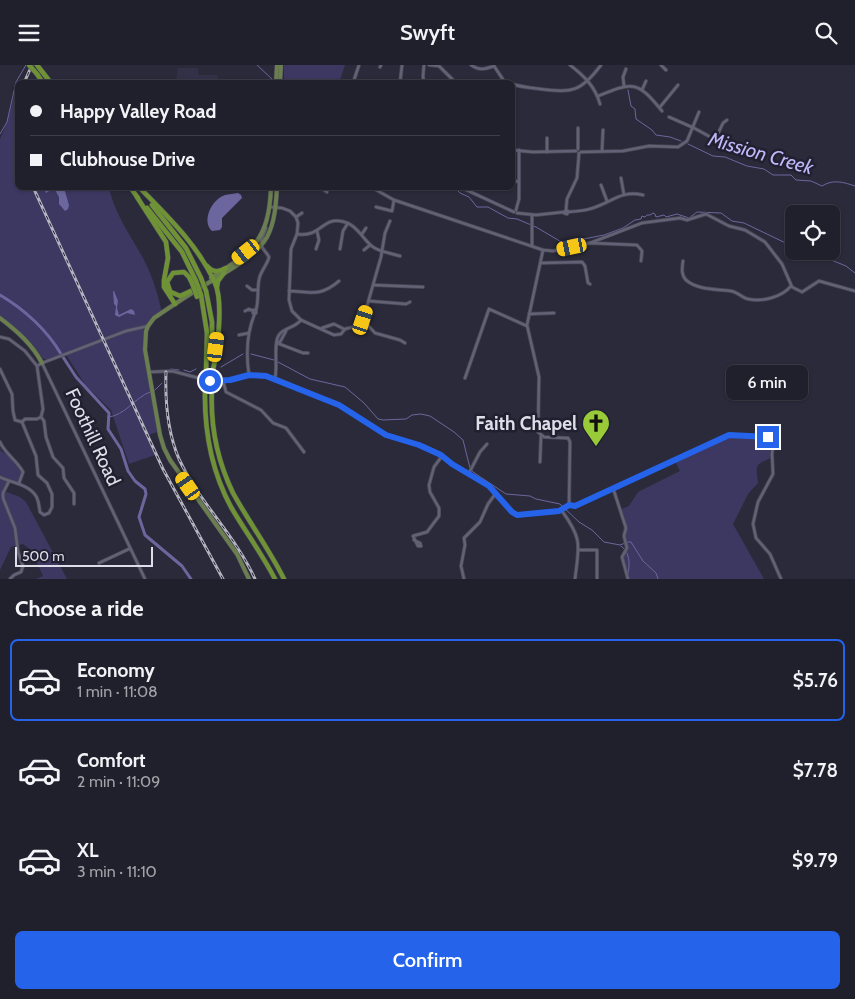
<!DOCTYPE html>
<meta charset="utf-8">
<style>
:root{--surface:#20202c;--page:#282834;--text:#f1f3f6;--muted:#a2a3a9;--line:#3d3e48;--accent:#2563eb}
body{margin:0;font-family:Cabin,sans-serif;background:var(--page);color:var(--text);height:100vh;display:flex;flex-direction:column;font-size:19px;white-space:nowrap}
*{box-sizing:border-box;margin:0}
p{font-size:16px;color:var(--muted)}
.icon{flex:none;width:28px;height:28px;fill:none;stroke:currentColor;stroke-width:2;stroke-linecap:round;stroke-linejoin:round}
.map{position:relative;height:514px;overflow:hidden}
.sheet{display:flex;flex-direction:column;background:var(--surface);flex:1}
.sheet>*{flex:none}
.hud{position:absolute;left:15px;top:15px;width:500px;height:110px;border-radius:8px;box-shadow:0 1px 4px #0004,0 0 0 1px var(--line);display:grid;align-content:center;height:110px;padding:0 15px;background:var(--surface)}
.fabs{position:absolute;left:785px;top:140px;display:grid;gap:10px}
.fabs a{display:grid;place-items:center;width:55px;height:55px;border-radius:8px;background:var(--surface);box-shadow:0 1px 4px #0004,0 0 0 1px var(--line);font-size:25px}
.scale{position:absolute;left:15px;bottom:12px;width:138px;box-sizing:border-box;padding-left:5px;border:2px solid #dedee9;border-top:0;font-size:14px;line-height:18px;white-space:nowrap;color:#dedee9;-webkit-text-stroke:4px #212030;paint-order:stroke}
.end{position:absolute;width:22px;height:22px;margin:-11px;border:6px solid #2563eb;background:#fff;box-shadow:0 0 0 2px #fff}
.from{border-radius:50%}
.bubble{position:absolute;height:35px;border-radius:8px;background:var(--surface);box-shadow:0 1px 4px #0004,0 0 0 1px var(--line);font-size:16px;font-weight:600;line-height:35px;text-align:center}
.car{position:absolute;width:15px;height:30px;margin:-15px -8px;border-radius:6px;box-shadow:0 0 4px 1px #0007;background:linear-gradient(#f5c518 24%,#345 0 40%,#f5c518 0 76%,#345 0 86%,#f5c518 0)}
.hud b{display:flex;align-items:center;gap:18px;height:48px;font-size:19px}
.hud b+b{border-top:1px solid var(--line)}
.hud i{width:12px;height:12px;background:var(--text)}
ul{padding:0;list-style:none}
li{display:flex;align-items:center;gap:15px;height:82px;margin:0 10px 8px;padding:0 5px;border:2px solid transparent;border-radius:8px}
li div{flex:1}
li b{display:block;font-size:19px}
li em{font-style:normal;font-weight:600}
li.on{border-color:var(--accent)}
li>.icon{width:45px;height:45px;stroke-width:1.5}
h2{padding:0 15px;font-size:22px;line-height:60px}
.cta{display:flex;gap:10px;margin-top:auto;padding:10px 15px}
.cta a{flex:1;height:58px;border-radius:8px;background:var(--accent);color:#fff;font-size:20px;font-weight:600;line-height:58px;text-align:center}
header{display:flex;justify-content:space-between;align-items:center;height:65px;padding:0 15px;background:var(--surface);font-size:22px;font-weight:600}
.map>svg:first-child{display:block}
</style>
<header><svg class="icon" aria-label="menu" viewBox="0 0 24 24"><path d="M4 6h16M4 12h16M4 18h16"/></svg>Swyft<svg class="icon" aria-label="search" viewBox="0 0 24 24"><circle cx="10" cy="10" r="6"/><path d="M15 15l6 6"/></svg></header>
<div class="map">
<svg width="855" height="514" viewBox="0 0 855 514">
<rect width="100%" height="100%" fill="#2a2a3a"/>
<!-- built -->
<polygon fill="#323148" points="178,3 198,3 198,10 217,10 220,17 176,17"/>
<!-- green -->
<g fill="#3c3862">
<polygon points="284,0 345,0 339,18 284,17"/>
<path d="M15,27L18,28V122L109,123C115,149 130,170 143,193C152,210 158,229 162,248C157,252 151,256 148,262C140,279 157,345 160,366L146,371L155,390L129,399L111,345L86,321L65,288L48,294H43L30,276L0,251V74L7,57Z"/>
<path d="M727,372L758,373L770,378L771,393C754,400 756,400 758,418L748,429L733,459L764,514H626L621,492L625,483L622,469L624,463L619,445L629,441L638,427L680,406L675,396Z"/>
<polygon points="0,382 1,386 10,391 21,407 19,418 9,415 4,426 20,432 26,437 67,514 36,514 43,511 31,485 23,479 11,482 0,505"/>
</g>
<!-- water -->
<g fill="#6b679e">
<polygon points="43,123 64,123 69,140 68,144 65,146 59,139 59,132 55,125 51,125 46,128"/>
<path d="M238,128L241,130L242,133L222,153V162L220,165L212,166C201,156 212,134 225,130C229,129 234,129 238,128Z"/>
<polygon points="113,226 114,226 118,236 117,243 119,250 131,244 134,246 135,250 127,248 119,252 115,250 116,241 114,239"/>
</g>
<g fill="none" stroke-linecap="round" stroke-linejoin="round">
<!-- stream -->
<g stroke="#6b679e" stroke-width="1">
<polyline points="257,0 273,15"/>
<polyline points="628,25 631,41 635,44 636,54 652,65 656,70 670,72 681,76"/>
<polyline points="0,69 7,57 16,17 26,0"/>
<path d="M688,79L713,91L725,92L747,101L764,104L773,110H791L796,115L811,116L822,121C833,114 843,117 855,121"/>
<polyline points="454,122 460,128 469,132 477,142 488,142 508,153 517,154 536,162 563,178 604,170 623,163 635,155 641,154 642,151 645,152 647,150 650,150 653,148 655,149 656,152 664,150 666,152 677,149 689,153 697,147 721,148 732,156 744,158 794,182"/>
<polyline points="809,186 846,201 855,208"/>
<polyline points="251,289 274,295"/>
<polyline points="278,297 310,314 345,322 364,338 378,354 383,355 406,354 412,350 421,349 430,351 454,367 463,375 470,403 473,407 506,429 530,431 536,434 560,439 579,457 592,465 604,477 620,480 628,477 631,477 643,496 656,508 658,514"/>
<polyline points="221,302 243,289"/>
<polyline points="171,304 179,305"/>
<polyline points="184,305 190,307 196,304"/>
<polyline points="154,326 162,318"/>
<path d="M108,352C125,351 134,333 150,327"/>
<path d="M621,481C630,487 630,499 628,509"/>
</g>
<!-- river -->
<g stroke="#6b679e" stroke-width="3">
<path d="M0,230C24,244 47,265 61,289"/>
<polyline points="63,292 76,312 109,348 108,364 121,384 128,406 135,416 145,424 146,429 139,452 145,470 182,501 191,514"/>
</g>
<!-- minor casing -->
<g stroke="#484755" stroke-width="4">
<g id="minor">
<polyline points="424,0 423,11 424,18"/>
<polyline points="429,0 439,1 456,18"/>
<path d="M471,0C479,6 485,4 494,1"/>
<path d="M570,0C584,11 595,21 600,39"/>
<polyline points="661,0 666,5"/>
<polyline points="494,1 504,16 508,18"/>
<polyline points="380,2 381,0"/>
<polyline points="353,18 359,0"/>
<polyline points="400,18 402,0"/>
<path d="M512,19C521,22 531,23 540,24C572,28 581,27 601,0"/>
<polyline points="624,21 623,12 626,4"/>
<polyline points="642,25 646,16"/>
<path d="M598,31C633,17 637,15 662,46"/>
<polyline points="660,42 678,20"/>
<polyline points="669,52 694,63 725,80 749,90"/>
<polyline points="512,57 513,58"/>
<polyline points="578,63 578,84"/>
<polyline points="547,73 547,87"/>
<polyline points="715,75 723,58 727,55"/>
<polyline points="512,85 533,87 576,86"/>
<polyline points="602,86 603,65"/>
<polyline points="581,87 623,86 649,81 678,82 687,76 699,47"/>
<polyline points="621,113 624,130"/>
<polyline points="512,115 519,117"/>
<polyline points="601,120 607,136"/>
<polyline points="320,122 327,127"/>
<polyline points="371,122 394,135 543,185 553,186 590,178 637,180 642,186 641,196"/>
<polyline points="460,122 514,147"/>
<polyline points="270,142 282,143 290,146 296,152 298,158 297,169 291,184 289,235 292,246 301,255 334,270 341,269 345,264 353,262 363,255 381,192 385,168 390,156"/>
<polyline points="376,142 392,146 394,135"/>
<polyline points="516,145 519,134 519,85"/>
<polyline points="566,145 567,134 577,113 579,88"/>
<polygon points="566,145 568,146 567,149 564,148"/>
<path d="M569,147C577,146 585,146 593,143C612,137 621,125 643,130"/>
<polyline points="517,148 536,150 564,147"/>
<polyline points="296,152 302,148"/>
<path d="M297,169C320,173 322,153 340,156C357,158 362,174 373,182C380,187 391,188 400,191"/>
<polyline points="362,169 366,163"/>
<polyline points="590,178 642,158 680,153 687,155 706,149 729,161 745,165 765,177 782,199 792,222 802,227 819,216 855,226"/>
<polyline points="532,181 532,150"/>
<polyline points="316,184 319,175 317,166"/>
<polyline points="340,184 343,166 348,158"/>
<polyline points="364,185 370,180"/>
<polyline points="543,185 527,260 539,312 538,367 544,372 565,373 568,373 570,377 569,441"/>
<path d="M683,196C682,203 681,210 686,215C697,225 717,224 731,226C738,227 742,233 748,234C763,237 782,232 791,221"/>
<polyline points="541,198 582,197 585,201 588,218 590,219"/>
<polyline points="373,220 423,222"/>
<polyline points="247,221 252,225 258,225"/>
<path d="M289,226C312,227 320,232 339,216"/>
<polyline points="369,236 406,239 410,237"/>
<rect x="253" y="245" width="3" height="3"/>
<path d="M256,245C259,235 257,225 259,215C260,206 267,201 269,192C267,188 263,185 261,180C259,175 265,169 266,163"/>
<polyline points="245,246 249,244 253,246"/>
<polyline points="529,249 554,248"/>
<polyline points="363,255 375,268 400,275 405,278"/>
<polyline points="322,263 334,259 344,264"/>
<polyline points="239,270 249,268"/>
<polyline points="0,272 9,274 25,286 37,301 43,344 41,352"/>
<polyline points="277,278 303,288 308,288"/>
<polyline points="277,278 280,277 286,266"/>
<polyline points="42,298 145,514"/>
<polyline points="37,301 42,298 126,266 148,261"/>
<polyline points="0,304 12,329 13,346 15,355 22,357"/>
<path d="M149,307L172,306L210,316L230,315L249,310H260L275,313L339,340L386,370L419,380L441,390L452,399L489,421L515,449C519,450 553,448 559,446C563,445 566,443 569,441"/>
<path d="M249,310C246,290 247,267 255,248"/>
<path d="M275,313C278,302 273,278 279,270C283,263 295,263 301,255"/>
<polyline points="465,313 489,244 527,261"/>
<polyline points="223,316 226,327 261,345 273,358 286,363 304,387"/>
<polyline points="41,352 44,356 46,372 53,392 63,403 64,413 74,428 74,439"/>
<path d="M0,377C5,389 17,395 23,407L19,418"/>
<polyline points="540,397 541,371"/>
<polyline points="469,408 480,387 487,379"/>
<path d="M0,412C12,418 28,419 36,431C39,436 39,442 40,447L44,450L49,448L52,442V429L47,418L38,410L36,391L22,357L25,354H37L41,352"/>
<polyline points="9,416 3,428 3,433 15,463 18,487 23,501 21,507 14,510 10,514"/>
<polyline points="613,423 626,463 624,471 627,483 622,492 628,514"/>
<polyline points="569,441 575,441 729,370 769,372 774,374 772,389 773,409 758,437 753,459 756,473 770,489 781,514"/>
<path d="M562,446C583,475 579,480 575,514"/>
<polyline points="414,475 420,478 421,481 418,481 413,471 427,467 439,451 439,443 430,427 429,420 434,402 442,391"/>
<polyline points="579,485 597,485 597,514"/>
<polyline points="99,498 129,484"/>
<polyline points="464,514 461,501 465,480 464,473 480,457 488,439 496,428"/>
</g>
</g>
<!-- major casing -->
<g stroke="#484755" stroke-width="5">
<g id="major">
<polyline points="276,18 277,0"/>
<polyline points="280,18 281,0"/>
<path d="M211,213C253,186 269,175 271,122"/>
<path d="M0,253C17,266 32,279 42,298"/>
<path d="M249,514L237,489L170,395L164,383L160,370L145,285L146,266L148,261L154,253C173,240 193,227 213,215C231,204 256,191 267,172C275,157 276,139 277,122"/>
</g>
</g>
<!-- highway casing -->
<g stroke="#484755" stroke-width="5.5">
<g id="highway">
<polyline points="37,0 51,18"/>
<polyline points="37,9 43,18"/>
<polyline points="130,122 138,133"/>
<path d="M139,122C168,152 198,180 215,218C224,238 217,289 212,309"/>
<polyline points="137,132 166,177 168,193 164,215 164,222 175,239"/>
<polyline points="152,140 186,183 201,213"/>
<polyline points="147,143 182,187 196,216"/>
<path d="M207,201C213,208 219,207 226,203"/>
<polyline points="217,222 218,216 224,208"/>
<polyline points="206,226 212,257 212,293"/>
<polyline points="171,227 180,231 193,225"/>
<polyline points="171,229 167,217 173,208 184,207 189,212 192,218"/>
<polyline points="201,230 207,268 206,309"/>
<path d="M205,323C204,365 211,405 231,442C245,466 262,489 275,514"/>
<path d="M212,323C210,360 217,395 233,428C249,457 269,484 284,514"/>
</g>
</g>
<!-- minor -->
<use href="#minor" stroke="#626175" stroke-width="2.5"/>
<!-- major -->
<use href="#major" stroke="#6a7e4f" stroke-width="4"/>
<!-- highway -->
<use href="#highway" stroke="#6f9236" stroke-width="4.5"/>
<!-- rail casing -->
<g stroke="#b4b4c0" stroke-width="3">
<g id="rail">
<polyline points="24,18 32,0"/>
<polyline points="18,44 18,74"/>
<polyline points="33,122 163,404 223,514"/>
<path d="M166,307C165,337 167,366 179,394C199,437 235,470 255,514"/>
</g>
</g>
<!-- rail -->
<use href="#rail" stroke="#212030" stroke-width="1" stroke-dasharray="4" stroke-linecap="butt"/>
<!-- highway-bridge casing -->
<g stroke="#484755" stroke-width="5.5" stroke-linecap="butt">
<g id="highway-bridge">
<polyline points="29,0 37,9"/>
<polyline points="201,213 206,226"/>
<polyline points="196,216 201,230"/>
<polyline points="192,218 197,232"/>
<polyline points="205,323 206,309"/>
<polyline points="212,323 212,309"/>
</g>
</g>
<!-- highway-bridge -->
<use href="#highway-bridge" stroke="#6f9236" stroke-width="4.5"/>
</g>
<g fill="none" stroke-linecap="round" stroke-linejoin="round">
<!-- route -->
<polyline stroke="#2563eb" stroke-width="6" points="210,316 230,315 249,310 266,311 339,340 386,370 419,380 441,390 452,399 489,421 512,447 517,450 559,446 569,440 575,441 729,370 768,372"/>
</g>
<!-- icons -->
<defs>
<g id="church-pin" transform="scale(1.4375)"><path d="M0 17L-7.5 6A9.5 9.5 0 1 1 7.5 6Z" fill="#98cb37" stroke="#212030"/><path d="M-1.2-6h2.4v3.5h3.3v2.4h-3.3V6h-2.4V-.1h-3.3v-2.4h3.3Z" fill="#111"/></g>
</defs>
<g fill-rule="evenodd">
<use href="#church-pin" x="596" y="358"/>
</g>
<g text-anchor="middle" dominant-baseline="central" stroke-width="5" stroke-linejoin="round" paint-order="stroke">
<!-- poi labels -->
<g font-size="19" font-weight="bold" fill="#dedee9" stroke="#212030" text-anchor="end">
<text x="577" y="358">Faith Chapel</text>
</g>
<!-- street labels -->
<g font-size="19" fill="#dedee9" stroke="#212030">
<text transform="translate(93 372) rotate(65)">Foothill Road</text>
</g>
<!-- water labels -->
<g font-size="20" font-style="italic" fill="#bcb8f9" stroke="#212030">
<text transform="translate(761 88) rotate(16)">Mission Creek</text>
</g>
</g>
</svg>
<div class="fabs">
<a><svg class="icon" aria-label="locate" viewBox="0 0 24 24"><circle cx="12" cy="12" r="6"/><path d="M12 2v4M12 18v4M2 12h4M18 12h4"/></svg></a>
</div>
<div class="scale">500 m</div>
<i class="end from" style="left:210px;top:316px"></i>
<i class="end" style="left:768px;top:372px"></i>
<div class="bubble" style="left:726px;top:300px;width:82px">6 min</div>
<i class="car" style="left:572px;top:182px;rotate:258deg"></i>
<i class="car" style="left:246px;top:187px;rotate:232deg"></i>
<i class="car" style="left:363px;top:255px;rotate:18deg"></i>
<i class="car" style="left:216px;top:282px;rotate:7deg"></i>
<i class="car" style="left:188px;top:421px;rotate:325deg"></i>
<div class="hud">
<b><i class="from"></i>Happy Valley Road</b>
<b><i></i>Clubhouse Drive</b>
</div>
</div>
<section class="sheet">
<h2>Choose a ride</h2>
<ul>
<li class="on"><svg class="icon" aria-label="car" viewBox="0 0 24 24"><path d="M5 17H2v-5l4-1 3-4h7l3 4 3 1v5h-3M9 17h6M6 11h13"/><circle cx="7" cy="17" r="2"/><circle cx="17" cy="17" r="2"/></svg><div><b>Economy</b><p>1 min · 11:08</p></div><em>$5.76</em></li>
<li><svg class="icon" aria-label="car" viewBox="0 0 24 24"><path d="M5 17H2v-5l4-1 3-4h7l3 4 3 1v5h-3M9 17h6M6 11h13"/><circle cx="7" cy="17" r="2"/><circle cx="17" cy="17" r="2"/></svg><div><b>Comfort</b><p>2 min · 11:09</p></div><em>$7.78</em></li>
<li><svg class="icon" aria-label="car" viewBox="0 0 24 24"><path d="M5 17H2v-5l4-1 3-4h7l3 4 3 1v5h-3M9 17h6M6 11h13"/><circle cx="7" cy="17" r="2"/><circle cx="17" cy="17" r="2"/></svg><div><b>XL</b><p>3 min · 11:10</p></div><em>$9.79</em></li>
</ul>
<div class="cta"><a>Confirm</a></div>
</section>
